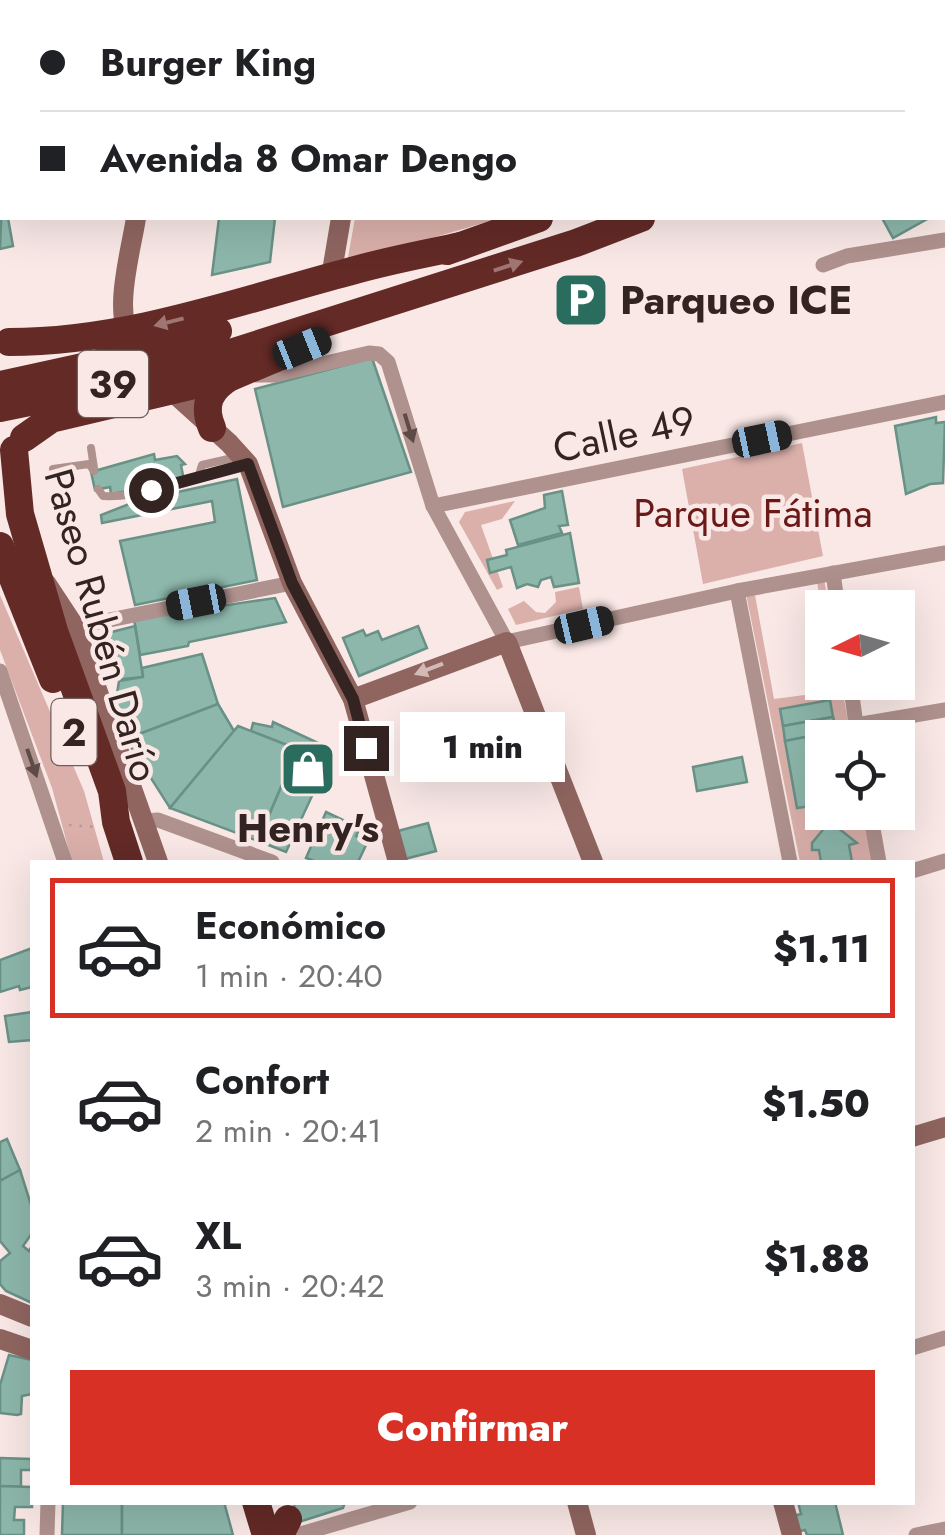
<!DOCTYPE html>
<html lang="es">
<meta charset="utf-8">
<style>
:root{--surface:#fff;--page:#f6f6f6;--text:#202124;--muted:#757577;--line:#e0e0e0;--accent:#d93025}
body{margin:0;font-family:Jost,sans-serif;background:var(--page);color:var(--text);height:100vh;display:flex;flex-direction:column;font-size:38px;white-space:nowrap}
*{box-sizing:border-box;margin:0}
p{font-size:32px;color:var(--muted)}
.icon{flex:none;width:55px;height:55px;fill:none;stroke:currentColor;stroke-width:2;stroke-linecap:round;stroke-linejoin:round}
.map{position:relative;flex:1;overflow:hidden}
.sheet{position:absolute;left:30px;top:860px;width:885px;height:645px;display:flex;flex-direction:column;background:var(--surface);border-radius:0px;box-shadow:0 10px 40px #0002}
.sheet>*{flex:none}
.guide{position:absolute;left:0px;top:0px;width:945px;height:220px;box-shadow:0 10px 40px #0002;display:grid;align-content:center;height:220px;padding:0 40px;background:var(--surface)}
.needle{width:65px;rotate:265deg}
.controls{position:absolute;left:805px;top:590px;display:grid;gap:20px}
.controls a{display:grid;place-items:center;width:110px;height:110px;border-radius:0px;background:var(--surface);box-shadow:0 10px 40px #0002;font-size:50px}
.end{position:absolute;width:45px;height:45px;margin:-22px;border:12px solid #332422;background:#fff;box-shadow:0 0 0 5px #fff}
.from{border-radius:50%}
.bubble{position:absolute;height:70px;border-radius:0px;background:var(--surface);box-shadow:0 10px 40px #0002;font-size:32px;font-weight:800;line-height:70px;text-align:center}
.car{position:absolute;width:30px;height:60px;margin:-30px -15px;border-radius:12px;box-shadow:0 0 8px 2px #0007;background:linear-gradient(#222 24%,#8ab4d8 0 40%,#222 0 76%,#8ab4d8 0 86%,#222 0)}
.guide b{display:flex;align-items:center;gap:35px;height:95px;font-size:38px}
.guide b+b{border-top:2px solid var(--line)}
.guide i{width:25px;height:25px;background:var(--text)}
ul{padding:18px 0 0;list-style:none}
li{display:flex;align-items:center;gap:30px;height:140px;margin:0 20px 15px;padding:0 20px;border:5px solid transparent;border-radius:0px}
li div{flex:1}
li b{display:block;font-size:38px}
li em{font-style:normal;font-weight:800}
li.current{border-color:var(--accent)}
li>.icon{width:90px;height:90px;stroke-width:1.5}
.cta{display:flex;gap:20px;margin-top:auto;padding:20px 40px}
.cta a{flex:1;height:115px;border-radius:0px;background:var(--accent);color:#fff;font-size:40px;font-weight:800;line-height:115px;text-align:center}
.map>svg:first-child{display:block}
</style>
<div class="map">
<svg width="945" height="1535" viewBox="0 0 945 1535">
<rect width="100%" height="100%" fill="#f9e8e6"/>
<!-- green -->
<g fill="#dbb0ab">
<polygon points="355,218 500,218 347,263"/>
<polygon points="802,443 823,556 703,584 682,469"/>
<polygon points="515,501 502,519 481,525 503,587 497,590 459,522 465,512"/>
<path d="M824,579L829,607L822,608V612L817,582L755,595L774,699L835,691V683H841L851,737L822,738V812L864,813L872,862H852L849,845L857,843L833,824C823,828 812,839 812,849L819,850L821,862H800L746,594Z"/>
<polygon points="579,587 583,609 516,625 508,609 524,601 536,612 545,613 556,602 555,592"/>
<polygon points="0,595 84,791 104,862 72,862 52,788 0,650"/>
</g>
<!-- building -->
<g fill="#8db7ab" stroke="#699186" stroke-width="2.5">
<polygon points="2,200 2,218 8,218 13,246 0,249"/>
<polygon points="219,218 275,218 270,262 212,275"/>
<polygon points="882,218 929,218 893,238"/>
<polygon points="372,358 411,472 283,507 255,389"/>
<polygon points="936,417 936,423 945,422 943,483 930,484 906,494 895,426"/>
<polygon points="154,454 155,460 177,456 185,464 181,465 184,481 111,494 110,487 95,490 91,472"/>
<polygon points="237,479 257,580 135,605 120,541 215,522 212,501 102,523 101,515 137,501"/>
<polygon points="562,491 568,525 559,526 562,533 518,545 510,520 545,508 544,495"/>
<polygon points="570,533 579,583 554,587 551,577 541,580 538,587 527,584 517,588 511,567 490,573 487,560 507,555 506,550"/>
<polygon points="275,598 286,622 189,642 188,646 140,655 134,619"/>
<polygon points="135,626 143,677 104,681 96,636"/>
<polygon points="418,626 427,648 359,676 343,638 363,630 366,636 378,631 382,640"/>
<polygon points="202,654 218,704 126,739 114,712 119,681 143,677 142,668"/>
<polygon points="830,700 833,717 783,726 780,709"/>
<polygon points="218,704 234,731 170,808 126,739"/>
<polygon points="833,717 837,731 785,741 783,726"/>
<polygon points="273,722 318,743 325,768 286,852 258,841 297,749 251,731 253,723 272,727"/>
<polygon points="238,726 297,749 258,841 170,808"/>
<polygon points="837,731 838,738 822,738 822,796 810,799 811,806 797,808 785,741"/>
<polygon points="742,757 747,782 697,791 693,767"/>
<polygon points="326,812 360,828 356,836 368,841 358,862 317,862 306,858"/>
<polygon points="428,823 436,851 405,859 398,831"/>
<polygon points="833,824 857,843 849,845 852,862 821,862 819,850 812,850 812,843 826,826"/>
<polygon points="32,948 32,987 20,990 19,986 0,992 0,960"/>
<polygon points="32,1012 32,1040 9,1042 5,1016"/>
<polygon points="7,1139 20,1170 0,1181 0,1142"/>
<polygon points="20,1170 32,1208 32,1233 23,1246 29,1251 32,1246 32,1303 6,1291 0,1284 0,1261 10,1253 0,1241 0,1181"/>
<polygon points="9,1355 32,1360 32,1394 22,1396 21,1414 17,1415 0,1413 0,1385"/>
<polygon points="0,1458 31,1459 31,1470 21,1470 21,1487 0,1486"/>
<polygon points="0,1486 32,1487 32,1507 15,1507 14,1520 24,1520 24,1535 0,1535"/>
<polygon points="63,1502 122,1502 122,1535 62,1535"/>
<polygon points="122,1502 224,1502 233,1535 122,1535"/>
<polygon points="293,1502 345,1502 343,1508 299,1522"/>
<polygon points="798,1502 835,1502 843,1535 807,1535 805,1530 795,1532 792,1516 801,1514"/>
</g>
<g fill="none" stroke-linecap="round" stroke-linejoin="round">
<!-- path -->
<polyline stroke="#ac9c9a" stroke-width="2.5" stroke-dasharray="2.5 8" stroke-linecap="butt" points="69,825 95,827"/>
<!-- lane -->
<g stroke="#af918d" stroke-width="8">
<polyline points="101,2 102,0"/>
<polyline points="91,448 94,468"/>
<polyline points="53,469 89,464 94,471"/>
<polyline points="198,478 202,465 237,457"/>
<path d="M98,489L103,496C150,498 201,477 246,465"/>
</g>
<!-- street -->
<g stroke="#af918d" stroke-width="15">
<polyline points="640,0 641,2"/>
<polyline points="841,0 842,2"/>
<polyline points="942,155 945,159"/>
<polyline points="823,265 847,256 945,240"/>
<polyline points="256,375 275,375 369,353 379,354 388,362 433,506 507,642 737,591 945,553"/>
<polyline points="433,506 945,402"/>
<polyline points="833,573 838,608"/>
<polyline points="737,591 790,862"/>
<polyline points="75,627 292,583"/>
<polyline points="0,671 65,862"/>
<polyline points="850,682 858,738"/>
<polyline points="856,725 945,710"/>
<polyline points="870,812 879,862"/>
<polyline points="145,821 158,820 272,862"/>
<polyline points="912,871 945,861"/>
<polyline points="912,1348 945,1338"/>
<polyline points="47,1535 48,1502"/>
<polyline points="297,1535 410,1502"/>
<polyline points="916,1535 945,1529"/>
</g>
<!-- secondary -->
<g stroke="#906560" stroke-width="20">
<polyline points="170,2 170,0"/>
<polyline points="376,2 377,0"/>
<polyline points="331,277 341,218"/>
<path d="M132,342C112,314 131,251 136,218"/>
<polyline points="165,385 229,443 248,464 292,583 353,699 398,862"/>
<polyline points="46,583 75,627 158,862"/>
<polyline points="353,699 507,642 593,862"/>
<polyline points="912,1137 945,1127"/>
<polyline points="0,1304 32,1317"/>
<polyline points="0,1339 32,1350"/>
<polyline points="577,1502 586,1535"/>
<polyline points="783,1502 792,1535"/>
</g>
<!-- highway -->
<g stroke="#632a26" stroke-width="28">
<polyline points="942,39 945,38"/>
<polyline points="942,66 945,65"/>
<polyline points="447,251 539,218"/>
<path d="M9,342C127,342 235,302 348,272C385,261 424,254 461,246"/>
<polyline points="224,355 576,243 641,218"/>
<path d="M212,428C202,404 210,389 232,376"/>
<polyline points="24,438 51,419 233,376 300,348"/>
<polyline points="14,450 20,514 54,631 112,791 116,822 129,862"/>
<polyline points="0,546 53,679"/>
<polyline points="256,1502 266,1535"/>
<polyline points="280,1535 288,1519"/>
</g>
<!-- highway-bridge -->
<g stroke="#632a26" stroke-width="28">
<polyline points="0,385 83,367 218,331"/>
<polyline points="0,408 83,391 224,355"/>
</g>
</g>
<!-- one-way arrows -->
<defs><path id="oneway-solid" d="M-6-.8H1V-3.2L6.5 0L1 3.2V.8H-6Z" transform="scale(2.5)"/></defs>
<g fill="#9f7673">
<use href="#oneway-solid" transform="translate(508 266) rotate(-18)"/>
<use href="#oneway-solid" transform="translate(169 322) rotate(166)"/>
</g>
<g fill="#5e4a47">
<use href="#oneway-solid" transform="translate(409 428) rotate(73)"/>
<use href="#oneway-solid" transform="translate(32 763) rotate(71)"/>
</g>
<use fill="#d4bab7" href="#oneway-solid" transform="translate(429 669) rotate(159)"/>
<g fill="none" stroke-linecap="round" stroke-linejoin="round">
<!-- route -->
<polyline stroke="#332422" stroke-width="12" points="151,490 248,464 292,583 353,699 366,748"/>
</g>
<!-- icons -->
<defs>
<g id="parking-square" transform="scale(2.875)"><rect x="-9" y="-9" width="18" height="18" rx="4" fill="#2a6d5e" stroke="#f9e8e6"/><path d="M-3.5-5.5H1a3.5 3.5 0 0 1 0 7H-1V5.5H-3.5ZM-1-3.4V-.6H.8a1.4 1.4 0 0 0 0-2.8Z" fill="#fff"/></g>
<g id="shop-square" transform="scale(2.875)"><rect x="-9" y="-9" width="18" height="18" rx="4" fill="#2a6d5e" stroke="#f9e8e6"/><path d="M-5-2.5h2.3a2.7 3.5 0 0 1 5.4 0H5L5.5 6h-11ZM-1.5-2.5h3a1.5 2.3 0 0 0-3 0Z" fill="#fff"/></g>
</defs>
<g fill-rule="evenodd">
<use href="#parking-square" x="581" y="300"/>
<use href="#shop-square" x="308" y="769"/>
</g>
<g text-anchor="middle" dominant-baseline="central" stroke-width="9" stroke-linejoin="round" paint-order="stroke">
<!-- shield labels -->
<g fill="#f9e8e6" stroke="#6e5f5d" stroke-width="2.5">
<rect x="78" y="351" width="70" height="66" rx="8"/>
<rect x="51.5" y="699" width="45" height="66" rx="8"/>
</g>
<g font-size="38" font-weight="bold" fill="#332422">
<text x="113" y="384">39</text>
<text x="74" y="732">2</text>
</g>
<!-- poi labels -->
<g font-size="40" font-weight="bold" fill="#332422" stroke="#f9e8e6" text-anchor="start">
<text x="620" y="300">Parqueo ICE</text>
<text x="308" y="828" text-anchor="middle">Henry's</text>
</g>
<!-- street labels -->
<g font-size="40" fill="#332422" stroke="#f9e8e6">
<text transform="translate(624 434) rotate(-12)">Calle 49</text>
<text transform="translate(102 625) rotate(74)">Paseo Rubén Darío</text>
</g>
<!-- park labels -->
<g font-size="40" fill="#691a18" stroke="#f9e8e6">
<text x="753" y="513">Parque Fátima</text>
</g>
</g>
</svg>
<div class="controls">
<a><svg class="needle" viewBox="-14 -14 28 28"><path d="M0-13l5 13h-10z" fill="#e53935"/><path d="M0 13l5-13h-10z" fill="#757577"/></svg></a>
<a><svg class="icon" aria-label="locate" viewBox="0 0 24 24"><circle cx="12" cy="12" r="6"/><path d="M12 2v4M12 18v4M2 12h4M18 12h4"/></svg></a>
</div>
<i class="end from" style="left:151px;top:490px"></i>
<i class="end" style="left:366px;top:748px"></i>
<div class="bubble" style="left:400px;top:712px;width:165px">1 min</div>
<i class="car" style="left:302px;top:348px;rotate:68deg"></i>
<i class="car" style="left:762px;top:439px;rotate:78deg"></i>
<i class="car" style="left:196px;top:602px;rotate:259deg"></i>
<i class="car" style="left:584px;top:625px;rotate:77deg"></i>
<div class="guide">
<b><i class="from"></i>Burger King</b>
<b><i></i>Avenida 8 Omar Dengo</b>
</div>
<section class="sheet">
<ul>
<li class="current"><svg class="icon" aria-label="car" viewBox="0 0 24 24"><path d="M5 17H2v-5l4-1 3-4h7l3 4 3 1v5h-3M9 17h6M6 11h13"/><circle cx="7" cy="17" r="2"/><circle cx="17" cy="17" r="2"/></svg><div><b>Económico</b><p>1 min · 20:40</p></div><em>$1.11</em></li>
<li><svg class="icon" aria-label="car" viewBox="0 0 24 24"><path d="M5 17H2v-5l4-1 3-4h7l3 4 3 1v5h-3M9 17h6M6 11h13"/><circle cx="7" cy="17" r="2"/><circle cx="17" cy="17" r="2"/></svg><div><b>Confort</b><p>2 min · 20:41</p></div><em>$1.50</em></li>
<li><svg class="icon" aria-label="car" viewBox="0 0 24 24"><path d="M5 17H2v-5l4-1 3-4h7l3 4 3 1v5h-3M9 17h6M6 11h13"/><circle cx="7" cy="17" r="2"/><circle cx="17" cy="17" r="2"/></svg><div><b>XL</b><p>3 min · 20:42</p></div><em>$1.88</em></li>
</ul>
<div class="cta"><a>Confirmar</a></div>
</section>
</div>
